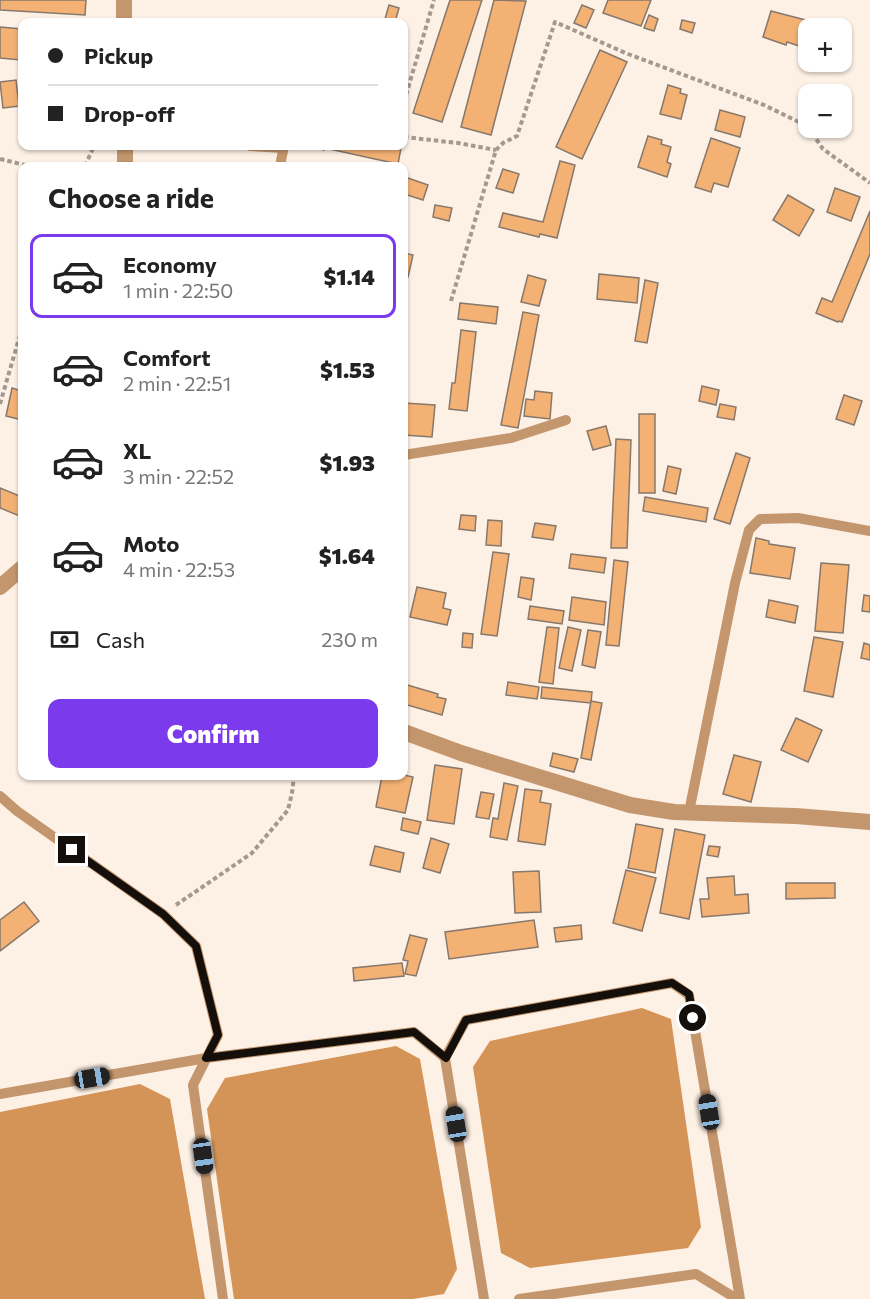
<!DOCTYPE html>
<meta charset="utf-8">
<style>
:root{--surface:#fff;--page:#f6f6f6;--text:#222;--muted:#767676;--line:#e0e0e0;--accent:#7c3aed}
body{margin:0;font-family:Commissioner,sans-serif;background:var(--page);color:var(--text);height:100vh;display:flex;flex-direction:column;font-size:22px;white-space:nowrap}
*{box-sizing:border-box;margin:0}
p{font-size:20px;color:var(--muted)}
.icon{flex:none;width:33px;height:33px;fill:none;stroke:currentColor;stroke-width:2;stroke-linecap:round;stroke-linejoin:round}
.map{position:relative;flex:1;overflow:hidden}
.sheet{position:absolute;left:18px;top:162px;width:390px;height:618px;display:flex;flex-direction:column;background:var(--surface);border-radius:12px;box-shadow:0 2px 4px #0004}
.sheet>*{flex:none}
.top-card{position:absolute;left:18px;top:18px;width:390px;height:132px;border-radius:12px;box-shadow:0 2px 4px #0004;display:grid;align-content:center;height:132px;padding:0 30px;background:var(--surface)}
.tools{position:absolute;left:798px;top:18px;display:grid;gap:12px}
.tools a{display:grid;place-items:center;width:54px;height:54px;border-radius:12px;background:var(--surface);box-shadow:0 2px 4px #0004;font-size:30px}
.end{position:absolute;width:27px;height:27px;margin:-14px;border:8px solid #140f0a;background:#fff;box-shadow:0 0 0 3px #fff}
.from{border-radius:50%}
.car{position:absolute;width:18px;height:36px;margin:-18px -9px;border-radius:8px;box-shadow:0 0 4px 2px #0007;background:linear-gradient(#222 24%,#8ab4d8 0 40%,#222 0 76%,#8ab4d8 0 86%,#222 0)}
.top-card b{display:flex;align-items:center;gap:21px;height:57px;font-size:22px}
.top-card b+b{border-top:2px solid var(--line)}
.top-card i{width:15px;height:15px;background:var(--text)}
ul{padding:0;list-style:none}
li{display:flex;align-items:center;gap:18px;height:84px;margin:0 12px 9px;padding:0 18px;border:3px solid transparent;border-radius:12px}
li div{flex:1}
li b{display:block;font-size:22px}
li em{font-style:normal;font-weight:800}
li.on{border-color:var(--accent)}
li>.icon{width:54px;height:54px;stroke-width:1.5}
h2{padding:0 30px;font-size:27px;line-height:72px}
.pay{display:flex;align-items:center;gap:15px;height:66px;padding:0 30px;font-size:22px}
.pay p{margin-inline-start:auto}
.cta{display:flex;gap:12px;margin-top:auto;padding:12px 30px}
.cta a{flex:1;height:69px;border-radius:12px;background:var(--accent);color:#fff;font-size:24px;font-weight:800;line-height:69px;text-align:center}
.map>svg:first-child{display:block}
</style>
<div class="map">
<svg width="870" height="1299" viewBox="0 0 870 1299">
<rect width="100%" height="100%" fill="#fdf0e5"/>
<!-- water -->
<g fill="#d59457">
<polygon points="642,1008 671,1019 701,1227 688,1248 530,1268 501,1253 473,1067 490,1041"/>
<polygon points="396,1046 420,1059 457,1269 444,1294 413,1299 234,1299 207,1109 225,1078"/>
<polygon points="140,1084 170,1099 205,1299 0,1299 0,1112"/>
</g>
<!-- building -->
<g fill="#f4b174" stroke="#87786c" stroke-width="1.5">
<polygon points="0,0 86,0 85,15 0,10"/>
<polygon points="450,0 482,0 442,122 413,113"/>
<polygon points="494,0 526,1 491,135 461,127"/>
<polygon points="608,0 651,0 641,26 603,13"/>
<polygon points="389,5 399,8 395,22 385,19"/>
<polygon points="582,5 594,10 586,28 574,23"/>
<polygon points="771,11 821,24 819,28 808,28 808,49 787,42 786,45 763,37"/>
<polygon points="649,15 658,19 654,31 644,28"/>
<polygon points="682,20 695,23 692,33 680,29"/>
<polygon points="0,27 22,29 21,60 0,58"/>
<polygon points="600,50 627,62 582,159 556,147"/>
<polygon points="16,80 19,106 3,108 0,82"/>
<polygon points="668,85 681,89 680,93 687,95 681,119 660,114"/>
<polygon points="720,110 745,117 740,137 715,130"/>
<polygon points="648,136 662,140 661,144 671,147 667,162 671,164 667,177 638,167"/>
<polygon points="711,138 740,148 728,187 714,183 711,192 695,187"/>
<polygon points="311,146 389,146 401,148 398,164 325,148 324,150"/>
<polygon points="560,161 575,165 557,238 540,234 539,237 499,227 503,213 543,222"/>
<polygon points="347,163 347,166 310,166 310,164"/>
<polygon points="503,169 519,174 513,193 496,188"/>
<polygon points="405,177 428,185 423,200 404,194"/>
<polygon points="835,188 860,197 851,221 827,212"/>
<polygon points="788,195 814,210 799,236 773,220"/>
<polygon points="435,205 452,208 449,221 433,217"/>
<polygon points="870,211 870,254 842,322 839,321 838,322 816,313 822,298 832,302"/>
<polygon points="404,253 413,255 408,277 404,276"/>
<polygon points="599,274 639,278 637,303 597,299"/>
<polygon points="528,275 546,280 539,306 521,302"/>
<polygon points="645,280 658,283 647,343 635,341"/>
<polygon points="460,303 498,307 496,324 458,319"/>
<polygon points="523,312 539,315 518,428 501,425"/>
<polygon points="461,330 476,332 467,411 449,409 452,383 455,383"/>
<polygon points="702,386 719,390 716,405 699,401"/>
<polygon points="12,388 22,391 22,420 6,416"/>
<polygon points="535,391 552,393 550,419 524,416 526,399 534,400"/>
<polygon points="844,395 862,401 854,425 836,419"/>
<polygon points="404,403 435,405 432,437 404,435"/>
<polygon points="720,404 736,407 734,420 717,417"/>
<rect x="639" y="414" width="16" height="79"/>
<polygon points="606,426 611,445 593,450 587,431"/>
<polygon points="616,439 631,440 627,548 611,548"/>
<polygon points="736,453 750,458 730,524 714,519"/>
<polygon points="668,466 681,469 676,494 663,491"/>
<polygon points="0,488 22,497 22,517 0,508"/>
<polygon points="645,497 708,508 706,522 643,511"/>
<polygon points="461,515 476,516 475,531 459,529"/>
<polygon points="488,520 502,521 501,546 486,545"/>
<polygon points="535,523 556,526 553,540 532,537"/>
<polygon points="756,538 769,541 769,544 795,548 790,579 750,573"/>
<polygon points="493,552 509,554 497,636 481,634"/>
<polygon points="571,554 606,558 604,573 569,568"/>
<polygon points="614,560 628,562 619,646 606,645"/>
<polygon points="821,563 849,565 843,633 815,631"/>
<polygon points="521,577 534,579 531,600 518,597"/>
<polygon points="417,587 446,593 443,608 451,610 447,625 410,617"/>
<polygon points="864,595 870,596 870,612 862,611"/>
<polygon points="572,597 606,602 604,625 569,620"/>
<polygon points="769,600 798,606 795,623 766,617"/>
<polygon points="530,606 564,611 562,624 528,619"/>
<polygon points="547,627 559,628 553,684 539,682"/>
<polygon points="568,627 581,630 572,671 559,668"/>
<polygon points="588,630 601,632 595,668 582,665"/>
<polygon points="463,633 473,634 472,648 462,647"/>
<polygon points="814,637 843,642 833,697 804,691"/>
<polygon points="864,643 870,645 870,660 861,658"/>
<polygon points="508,682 539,687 537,699 506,695"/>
<polygon points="404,684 438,694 437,697 446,699 442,715 404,704"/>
<polygon points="542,687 592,692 591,703 541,698"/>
<polygon points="591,701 602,703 591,760 581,758"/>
<polygon points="796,718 822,730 808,762 781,750"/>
<polygon points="553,753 578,759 574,772 550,766"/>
<polygon points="734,755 761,762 751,802 723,794"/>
<polygon points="435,765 462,769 454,824 427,820"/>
<polygon points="404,775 413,777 405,813 376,807 382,776"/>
<polygon points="504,783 518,786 507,840 490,837 493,818 498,819"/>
<polygon points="525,789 542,791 540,802 551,804 545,845 518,841"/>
<polygon points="481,792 494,794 489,819 476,817"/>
<polygon points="403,818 421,822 418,834 401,830"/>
<polygon points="636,824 663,829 655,873 628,868"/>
<polygon points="675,829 705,835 689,919 660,913"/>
<polygon points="431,838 449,844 440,873 423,868"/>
<polygon points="375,846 404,853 400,872 370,865"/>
<polygon points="709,846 720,847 718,857 707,855"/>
<polygon points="626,870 656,878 642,931 613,923"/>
<polygon points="539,871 541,912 515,913 513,872"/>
<polygon points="734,876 735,895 748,894 749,913 702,917 700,899 709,899 707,878"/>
<polygon points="786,883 835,883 835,898 786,899"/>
<polygon points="24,902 39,921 0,951 0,920"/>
<polygon points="534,920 538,947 449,959 445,932"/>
<polygon points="581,925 582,939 556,942 554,928"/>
<polygon points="410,935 427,939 416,976 405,974 408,961 403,960"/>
<polygon points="402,963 404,976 354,981 353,968"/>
</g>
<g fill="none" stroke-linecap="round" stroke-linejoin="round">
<!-- path -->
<g stroke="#a39990" stroke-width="4" stroke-dasharray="4.5 3" stroke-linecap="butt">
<polyline points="404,102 434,0"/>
<polyline points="404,137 458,143 496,150"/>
<polyline points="0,159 29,166"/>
<polyline points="85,166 94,146"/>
<polyline points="451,301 496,150 503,143 517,136 555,22 628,54 764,105 807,126 823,149 870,183"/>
<polyline points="0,404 22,328"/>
<polyline points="176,905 252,853 288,810 292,793 294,776"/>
</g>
<!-- service -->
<g stroke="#c3966e" stroke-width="10">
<polyline points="250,146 283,148"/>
<polyline points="280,166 284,146"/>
<polyline points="404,455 511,438 566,420"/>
<polyline points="0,796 17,811 163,914 196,946 218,1035 193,1085 223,1299"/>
<polyline points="689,812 735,583 749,530 760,519 798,518 870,531"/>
<polyline points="0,1094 206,1058 414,1032 445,1058"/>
<polyline points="484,1299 445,1058 466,1020 672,983 689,995 740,1299"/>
<polyline points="519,1299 696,1274 737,1299"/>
</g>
<!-- minor -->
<g stroke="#c3966e" stroke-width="16">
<polyline points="124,0 124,22"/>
<polyline points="125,166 125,146"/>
<polyline points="0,587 22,568"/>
<polyline points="404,732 461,753 630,805 674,812 796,816 870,822"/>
</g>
</g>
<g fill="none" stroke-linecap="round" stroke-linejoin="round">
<!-- route -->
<polyline stroke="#140f0a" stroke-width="8" points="72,850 163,914 196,946 218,1035 206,1058 414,1032 446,1058 466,1020 672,983 689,994 693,1018"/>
</g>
</svg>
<div class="tools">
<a>+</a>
<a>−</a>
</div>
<i class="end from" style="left:693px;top:1018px"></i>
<i class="end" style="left:72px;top:850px"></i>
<i class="car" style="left:92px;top:1078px;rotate:80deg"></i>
<i class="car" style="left:709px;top:1112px;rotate:351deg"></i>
<i class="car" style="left:456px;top:1124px;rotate:351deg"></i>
<i class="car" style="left:203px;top:1156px;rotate:172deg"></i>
<div class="top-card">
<b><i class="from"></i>Pickup</b>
<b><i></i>Drop-off</b>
</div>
<section class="sheet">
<h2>Choose a ride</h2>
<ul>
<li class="on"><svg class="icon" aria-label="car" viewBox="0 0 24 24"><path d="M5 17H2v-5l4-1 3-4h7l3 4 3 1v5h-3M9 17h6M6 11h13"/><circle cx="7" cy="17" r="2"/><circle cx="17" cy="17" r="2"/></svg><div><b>Economy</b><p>1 min · 22:50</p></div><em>$1.14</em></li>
<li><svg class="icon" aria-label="car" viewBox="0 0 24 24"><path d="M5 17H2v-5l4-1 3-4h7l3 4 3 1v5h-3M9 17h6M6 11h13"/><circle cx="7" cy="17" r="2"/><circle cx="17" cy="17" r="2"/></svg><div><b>Comfort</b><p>2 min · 22:51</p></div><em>$1.53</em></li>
<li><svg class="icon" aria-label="car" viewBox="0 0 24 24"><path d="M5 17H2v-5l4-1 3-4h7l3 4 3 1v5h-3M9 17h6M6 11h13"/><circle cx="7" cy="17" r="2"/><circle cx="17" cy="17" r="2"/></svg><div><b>XL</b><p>3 min · 22:52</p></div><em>$1.93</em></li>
<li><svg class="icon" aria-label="car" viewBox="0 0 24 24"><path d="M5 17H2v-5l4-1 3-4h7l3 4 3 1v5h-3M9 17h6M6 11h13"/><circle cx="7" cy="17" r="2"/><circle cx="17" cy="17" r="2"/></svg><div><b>Moto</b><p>4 min · 22:53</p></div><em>$1.64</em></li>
</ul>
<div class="pay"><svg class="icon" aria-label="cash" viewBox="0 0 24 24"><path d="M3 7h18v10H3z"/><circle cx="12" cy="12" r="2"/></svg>Cash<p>230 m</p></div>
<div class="cta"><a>Confirm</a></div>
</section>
</div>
